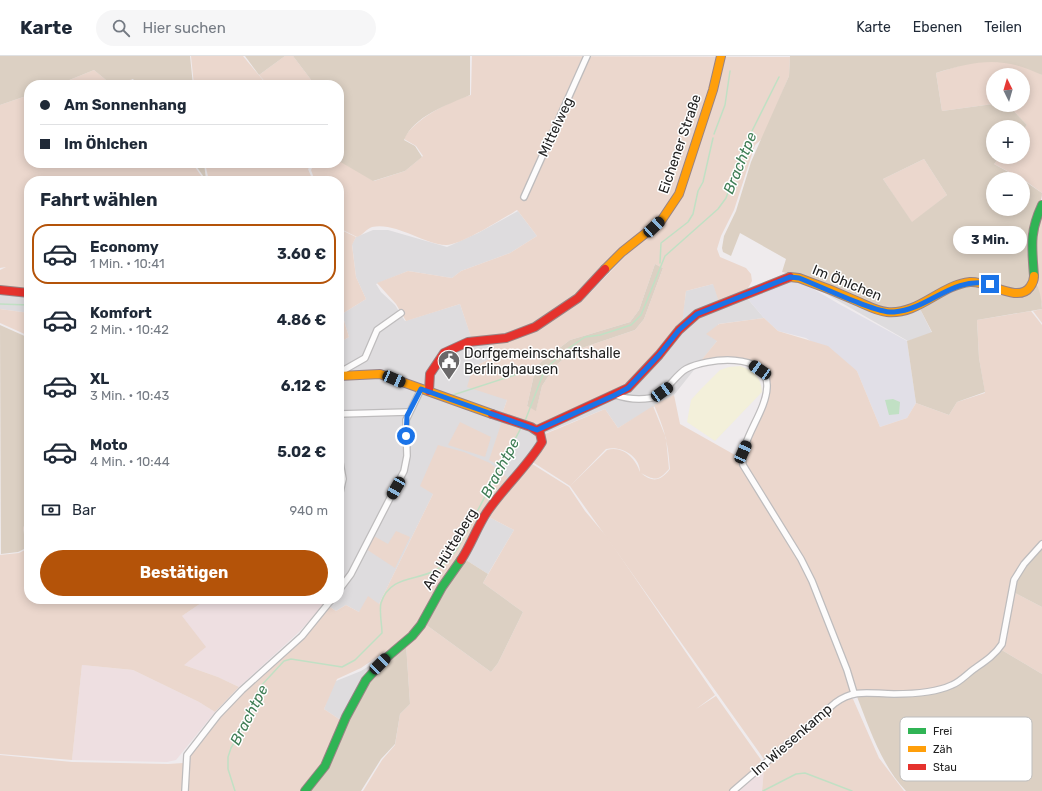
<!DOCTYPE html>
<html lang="de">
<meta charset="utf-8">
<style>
:root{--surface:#fff;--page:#f6f6f7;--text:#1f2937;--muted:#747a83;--line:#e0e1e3;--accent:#b45309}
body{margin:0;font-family:Rubik,sans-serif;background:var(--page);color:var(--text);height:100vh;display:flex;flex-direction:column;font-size:15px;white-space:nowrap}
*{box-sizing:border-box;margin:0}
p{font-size:13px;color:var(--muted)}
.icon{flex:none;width:22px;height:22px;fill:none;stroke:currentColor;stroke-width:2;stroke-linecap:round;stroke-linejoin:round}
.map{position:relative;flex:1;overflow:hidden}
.sheet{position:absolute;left:24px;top:120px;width:320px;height:428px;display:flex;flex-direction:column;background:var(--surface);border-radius:16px;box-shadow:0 2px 10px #0003}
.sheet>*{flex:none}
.hud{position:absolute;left:24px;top:24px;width:320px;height:88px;border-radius:16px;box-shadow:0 2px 10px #0003;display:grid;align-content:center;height:88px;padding:0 16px;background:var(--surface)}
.needle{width:26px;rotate:355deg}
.fabs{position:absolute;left:986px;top:12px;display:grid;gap:8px}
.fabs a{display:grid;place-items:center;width:44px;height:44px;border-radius:50%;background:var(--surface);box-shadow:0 2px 10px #0003;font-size:20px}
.end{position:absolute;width:18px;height:18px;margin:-9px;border:5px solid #1a73e8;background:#fff;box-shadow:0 0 0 2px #fff}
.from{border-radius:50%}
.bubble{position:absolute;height:28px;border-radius:14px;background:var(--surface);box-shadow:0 2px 10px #0003;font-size:13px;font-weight:700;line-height:28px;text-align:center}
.car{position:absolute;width:12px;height:24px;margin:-12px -6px;border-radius:5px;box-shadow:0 0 3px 1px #0007;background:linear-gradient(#222 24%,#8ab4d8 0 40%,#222 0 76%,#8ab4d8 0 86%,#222 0)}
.hud b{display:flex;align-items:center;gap:14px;height:38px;font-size:15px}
.hud b+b{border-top:1px solid var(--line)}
.hud i{width:10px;height:10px;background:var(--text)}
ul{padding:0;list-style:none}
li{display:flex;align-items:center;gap:12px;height:60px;margin:0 8px 6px;padding:0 8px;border:2px solid transparent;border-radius:16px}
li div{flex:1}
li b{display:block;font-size:15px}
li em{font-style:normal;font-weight:700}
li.selected{border-color:var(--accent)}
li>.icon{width:36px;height:36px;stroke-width:1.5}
h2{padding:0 16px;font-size:18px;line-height:48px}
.pay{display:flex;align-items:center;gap:10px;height:44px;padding:0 16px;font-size:15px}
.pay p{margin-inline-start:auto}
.action{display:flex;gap:8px;margin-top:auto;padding:8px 16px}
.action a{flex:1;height:46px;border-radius:24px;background:var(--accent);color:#fff;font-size:16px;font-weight:700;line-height:46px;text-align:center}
header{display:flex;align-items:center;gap:24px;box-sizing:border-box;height:56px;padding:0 20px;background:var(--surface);border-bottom:1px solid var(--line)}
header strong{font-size:19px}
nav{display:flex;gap:22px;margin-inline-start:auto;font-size:14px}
.search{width:280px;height:36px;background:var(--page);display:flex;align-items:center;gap:10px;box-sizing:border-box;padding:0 14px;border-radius:22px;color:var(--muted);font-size:15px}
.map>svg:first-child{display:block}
</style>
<header>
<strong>Karte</strong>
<div class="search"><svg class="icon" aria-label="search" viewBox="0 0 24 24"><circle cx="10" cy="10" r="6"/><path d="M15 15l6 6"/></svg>Hier suchen</div>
<nav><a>Karte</a><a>Ebenen</a><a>Teilen</a></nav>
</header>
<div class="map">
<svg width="1042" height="735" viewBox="0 0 1042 735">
<rect width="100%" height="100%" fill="#efebed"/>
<!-- residential -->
<g fill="#dedcde">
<polygon points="518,155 537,180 510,197 461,215 452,222 408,215 376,228 381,236 395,249 405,265 460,248 473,286 488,285 494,301 473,311 507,344 502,358 616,343 639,327 680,279 686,235 713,228 747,242 764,262 718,268 717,285 674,339 618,372 605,353 543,378 542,383 509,423 433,438 379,548 359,556 346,549 336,555 330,551 334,543 339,543 339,287 349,281 342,258 366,243 356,221 352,188 356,181 373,174 388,174 447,191 478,177"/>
<polygon points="802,224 889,258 919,251 932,277 908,285"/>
<polygon points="0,235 29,238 29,257 0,253"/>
<polygon points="487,460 514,474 488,518 466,504"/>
<polygon points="385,600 342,665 324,653 331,633 336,625 361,615"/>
</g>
<!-- industrial -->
<polygon fill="#e1dfe7" points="790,224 798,224 839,248 907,285 916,347 907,362 880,371 857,315 806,282 778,275 764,262 747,242"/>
<!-- farmland -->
<g fill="#eedfe1">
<polygon points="207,543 329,543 299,576 239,631 218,621 184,609 182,560"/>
<polygon points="82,609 133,614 199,646 215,656 176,704 167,706 72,704"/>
<polygon points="764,713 762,735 736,735"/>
</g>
<!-- grass -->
<g fill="#ebd7cd" fill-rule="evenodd">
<polygon points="191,0 243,0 267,29 194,29"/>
<polygon points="285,0 293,0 315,29 268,29 259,19"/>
<path d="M472,0L790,1L789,20L763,82L755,89L734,154L721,180L717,193L720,201L746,212L751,218L752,225L746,236L719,246L713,228L686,235L682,268L626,330L614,338L537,371L502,358L507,344L467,331L473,311L494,301L488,285H503L522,279L562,257L590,237L632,193L662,167L682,140L711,55L723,11L719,9L689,106L670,150L659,165L617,198L586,231L530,272L503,282L472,284L460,248L406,265L396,248L377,227L408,215L452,222L461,215L510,197L537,180L518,155L517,154C504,162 459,190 446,189C423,188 396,166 372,171C366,173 363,179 357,181L339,172V125H315L311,114L315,107H339V104L374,125L405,115L423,100L416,90L404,83C414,63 450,45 471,39ZM655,208L663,212L644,263L635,274L573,295L555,310L542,330L536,354L527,350L536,310L570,284L630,266L639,254Z"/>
<polygon points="1006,4 1028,11 1042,19 1042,137 1023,123 994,108 1000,101 1023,101 1023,74 1027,69 1008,49 1023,49 1023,19 993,19 993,48 942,55 936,17 972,6"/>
<polygon points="94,14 112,29 131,23 136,29 57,29"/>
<polygon points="29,39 29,107 192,107 205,125 29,125 29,235 0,232 0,214 6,211 0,212 0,49"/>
<polygon points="924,103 947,139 912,167 883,123"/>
<polygon points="205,107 313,107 308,113 313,125 267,125 260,120 240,123 240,125 209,125"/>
<path d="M1042,155V250C1034,216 1030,188 1042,155Z"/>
<polygon points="339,173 356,181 352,189 356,221 366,243 342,258 349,281 339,287 339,200 343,194"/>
<polygon points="0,253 29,257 29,280 0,267"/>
<polygon points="1042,253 1042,267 1033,255"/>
<path d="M1031,255L1042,269V487L1016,515L1012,523L1002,582L998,591L986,602L949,628L929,633L895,636L857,635L813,524L745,409L744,397L769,330C768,294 723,303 699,307L717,285L706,278L719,268L764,262L778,275L828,290L857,315L880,371L907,362L916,347L949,359L957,346L985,337L979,302L977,264Z"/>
<path d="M674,339L680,368L742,403L801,503L846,614L850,635L835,644L766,706L570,430L607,394C623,389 636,403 640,416C640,400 621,389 606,393L570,430L531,405L544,388L545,378L605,353L618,372L653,350L666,382L669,413C658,426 654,424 641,417C652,427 661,425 670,413C668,386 665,375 654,349Z"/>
<polygon points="502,365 521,371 517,381 500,410 489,404"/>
<polygon points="460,366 491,381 485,401 448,389"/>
<polygon points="438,389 464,396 490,407 509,423 422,563 405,582 361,612 337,623 324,653 342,665 318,717 301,735 187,735 186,715 190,696 219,659 330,551 336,555 346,549 359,556 368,540 379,548 433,438 420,430"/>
<polygon points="529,406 569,431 585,455 607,481 715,639 696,653 716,640 764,708 731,735 363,735 382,704 395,689 400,658 410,648 406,588 425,568 491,616 498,607 523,556 483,527 514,474 487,460"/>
<polygon points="29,468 29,491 26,492 23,471"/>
<polygon points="396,475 410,481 395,512 366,493 372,479 388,488"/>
<polygon points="29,492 29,543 207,543 182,560 206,591 184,609 218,621 239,631 215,656 199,646 133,614 82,609 72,704 0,698 0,499 19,497"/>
<polygon points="1013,536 1042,551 1042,618 1000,593 1007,583"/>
<polygon points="850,641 853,643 879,702 904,735 762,735 764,713 841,644"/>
<polygon points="0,699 72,706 168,708 183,707 183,735 0,735"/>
</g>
<!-- forest -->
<g fill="#dcd0c3" fill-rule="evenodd">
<polygon points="0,0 190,0 193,29 138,29 133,23 112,29 94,14 57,29 29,29 29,39 0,49"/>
<polygon points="245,0 285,0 259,19"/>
<path d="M293,0H470V39C447,49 414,60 404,84L415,90L422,101L405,115L373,125L339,105V29H315Z"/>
<path d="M790,0H1042V19C1002,0 978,4 936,17L942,55L993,48L1008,49L1027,69L1023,74V71H993V101H1000L994,108L1021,123H993V153H1023V124L1042,137C1042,151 1027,168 1027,187C1026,211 1042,229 1042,253L977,264L979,302L985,336L957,346L949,359L916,347L907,285L932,276L919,251L906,250L887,253L803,221L782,216L786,203L740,177L731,200L723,196L722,192L724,180L736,155L751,106L789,20ZM924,103L947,139L912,166L883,123Z"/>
<polygon points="194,107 204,107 206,124"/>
<polygon points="260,120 267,125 240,125 240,122"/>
<polygon points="655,208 663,212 644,263 635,274 573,295 555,310 542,330 536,355 527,350 536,310 570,284 630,266 639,254"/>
<polygon points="0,269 29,282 29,468 23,471 26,492 18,496 1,498"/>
<polygon points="1042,490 1042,551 1013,536 1015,524"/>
<polygon points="466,504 488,518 483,527 523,556 498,607 491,616 425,568 442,535"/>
<polygon points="406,588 410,648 400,658 395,688 381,703 361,735 308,735 371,622"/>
<path d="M1000,593L1042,618V735H906C881,709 869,671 856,638L895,641L953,631Z"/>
</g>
<!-- park -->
<path fill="#f3f0da" d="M740,310C754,314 761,321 762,336L715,385L687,366L691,344L700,334L720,314L729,311Z"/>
<!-- water -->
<polygon fill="#c1e0c4" points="893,343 900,346 899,358 889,359 885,344"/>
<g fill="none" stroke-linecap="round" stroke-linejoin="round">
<!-- stream -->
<g stroke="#c1e0c4" stroke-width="1.5">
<polyline points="714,78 725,49 730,15"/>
<polyline points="660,207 661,187 688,166 693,158 698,135 703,126 713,82"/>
<polyline points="0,248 29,249"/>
<polyline points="453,339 539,311 545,313"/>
<polyline points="525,365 545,313 569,292 585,281 600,279 631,269 641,259 665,200 718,153 726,142 748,83 779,21"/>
<path d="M235,735L228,713V701L231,692L250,660L259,632L284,605L291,603L342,611L355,604L382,577C382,569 379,555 381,547C390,519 417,525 436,514C445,509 452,500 458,492L522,370"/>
<polyline points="763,735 796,718 805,717 852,735"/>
</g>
<!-- street casing -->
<g stroke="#bebcbd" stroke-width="8">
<g id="street">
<polyline points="524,141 587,0"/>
<polyline points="340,320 344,314 365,302 377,274 401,257"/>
<path d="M615,339C627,343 639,344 651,342C664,340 675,319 686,313C706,302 769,295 767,331C766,357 739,385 743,409L801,503L812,525L847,614L854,637"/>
<polyline points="339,358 408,356"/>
<polyline points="339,401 343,423 339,441"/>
<polyline points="339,534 351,518 404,415 407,400 406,364 421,333"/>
<polyline points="185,735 187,699 218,659 242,634 302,580 332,543"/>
<path d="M733,735L835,647C855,632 871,638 894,638C912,638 935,637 952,629C960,626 967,618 974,613C984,606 995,599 1002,588L1014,524L1024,508L1042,488"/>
</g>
</g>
<!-- fast casing -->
<g stroke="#998384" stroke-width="10">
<g id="fast">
<path d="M1034,220C1032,191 1029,177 1042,149"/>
<polyline points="305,735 325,710 346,661 366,624 386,602 412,580 421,569 442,531 461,504"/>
</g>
</g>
<!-- slow casing -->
<g stroke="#998384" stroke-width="10">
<g id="slow">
<polyline points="605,213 622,196 661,165 679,138 713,34 721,0"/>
<path d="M790,221L799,222C819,229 839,237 859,246C868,250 877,255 887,256C919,259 940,229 970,226C987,224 1018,248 1030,231C1033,227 1034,225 1034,220"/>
<polyline points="339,320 380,318 492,358"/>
</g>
</g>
<!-- jam casing -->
<g stroke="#998384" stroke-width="10">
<g id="jam">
<polyline points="0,234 29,237"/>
<polyline points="429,335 430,318 444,297 468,286 506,282 535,271 578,242 605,213"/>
<polyline points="537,374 628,332 659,299 679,274 697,258 790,221"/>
<path d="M461,504C471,489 477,471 487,456C504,431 527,411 542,386L540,377L531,371L492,358"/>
</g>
</g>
<!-- street -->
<use href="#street" stroke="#fdfcfc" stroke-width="5.5"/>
<!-- fast -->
<use href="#fast" stroke="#30b455" stroke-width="8"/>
<!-- slow -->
<use href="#slow" stroke="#ff9f0a" stroke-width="8"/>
<!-- jam -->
<use href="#jam" stroke="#e5322d" stroke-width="8"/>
</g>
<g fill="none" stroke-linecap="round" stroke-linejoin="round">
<!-- route -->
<path stroke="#1a73e8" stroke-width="5" d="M406,380L407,360L421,333L537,374L615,339L628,332L659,299L679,274L697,258L790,221L799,222C818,229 877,258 894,256C930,253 951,220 990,228"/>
</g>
<!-- icons -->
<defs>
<g id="civic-pin" transform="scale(1.15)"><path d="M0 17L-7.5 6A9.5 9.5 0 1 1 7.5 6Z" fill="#6a6869" stroke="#fff"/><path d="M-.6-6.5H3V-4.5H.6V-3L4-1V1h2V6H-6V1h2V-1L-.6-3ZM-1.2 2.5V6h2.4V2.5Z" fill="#fff"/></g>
</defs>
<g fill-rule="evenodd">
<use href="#civic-pin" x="449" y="305"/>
</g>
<g text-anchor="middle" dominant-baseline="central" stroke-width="3" stroke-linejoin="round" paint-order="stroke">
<!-- street labels -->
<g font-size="14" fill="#222" stroke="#fff">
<text transform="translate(556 71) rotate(-65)">Mittelweg</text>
<text transform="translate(680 88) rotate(-71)">Eichener Straße</text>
<text transform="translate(847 227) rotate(22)">Im Öhlchen</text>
<text transform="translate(450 493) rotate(-59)">Am Hütteberg</text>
<text transform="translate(792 684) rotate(-41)">Im Wiesenkamp</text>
</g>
<!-- poi labels -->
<g font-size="14" fill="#222" stroke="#fff" text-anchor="start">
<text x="464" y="297">Dorfgemeinschaftshalle<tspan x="464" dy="16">Berlinghausen</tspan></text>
</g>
<!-- water labels -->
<g font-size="15" font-style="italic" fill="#407e56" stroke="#fff">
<text transform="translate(740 107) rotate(-68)">Brachtpe</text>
<text transform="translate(500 412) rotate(-62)">Brachtpe</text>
<text transform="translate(249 659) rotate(-63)">Brachtpe</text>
</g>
</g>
<!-- legend -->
<rect x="900" y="661" width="132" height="64" rx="6" fill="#fff" stroke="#bdbdbd" stroke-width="1"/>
<rect x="908" y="672" width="18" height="6" fill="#30b455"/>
<rect x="908" y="690" width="18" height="6" fill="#ff9f0a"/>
<rect x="908" y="708" width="18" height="6" fill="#e5322d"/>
<g font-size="11" fill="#222">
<text x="933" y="679">Frei</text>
<text x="933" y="697">Zäh</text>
<text x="933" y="715">Stau</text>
</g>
</svg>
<div class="fabs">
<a><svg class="needle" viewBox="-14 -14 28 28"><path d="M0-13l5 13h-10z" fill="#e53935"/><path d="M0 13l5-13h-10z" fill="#747a83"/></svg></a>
<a>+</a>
<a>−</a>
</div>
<i class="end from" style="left:406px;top:380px"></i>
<i class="end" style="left:990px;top:228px"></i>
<div class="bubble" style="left:953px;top:170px;width:74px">3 Min.</div>
<i class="car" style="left:654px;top:171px;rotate:47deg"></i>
<i class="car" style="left:760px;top:314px;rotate:304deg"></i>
<i class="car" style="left:394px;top:323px;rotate:113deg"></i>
<i class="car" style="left:662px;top:336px;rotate:54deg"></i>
<i class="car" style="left:743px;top:396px;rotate:24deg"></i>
<i class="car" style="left:396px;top:432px;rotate:210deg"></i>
<i class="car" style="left:380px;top:608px;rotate:45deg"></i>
<div class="hud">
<b><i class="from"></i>Am Sonnenhang</b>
<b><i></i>Im Öhlchen</b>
</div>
<section class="sheet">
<h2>Fahrt wählen</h2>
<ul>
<li class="selected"><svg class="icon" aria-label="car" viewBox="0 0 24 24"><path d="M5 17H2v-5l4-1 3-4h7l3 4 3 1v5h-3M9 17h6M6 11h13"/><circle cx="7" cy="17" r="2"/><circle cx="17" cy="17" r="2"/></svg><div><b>Economy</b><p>1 Min. · 10:41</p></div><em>3.60 €</em></li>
<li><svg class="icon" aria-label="car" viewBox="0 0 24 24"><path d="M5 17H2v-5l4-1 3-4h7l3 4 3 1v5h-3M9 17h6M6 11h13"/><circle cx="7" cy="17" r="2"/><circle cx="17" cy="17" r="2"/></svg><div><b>Komfort</b><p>2 Min. · 10:42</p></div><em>4.86 €</em></li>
<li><svg class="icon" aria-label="car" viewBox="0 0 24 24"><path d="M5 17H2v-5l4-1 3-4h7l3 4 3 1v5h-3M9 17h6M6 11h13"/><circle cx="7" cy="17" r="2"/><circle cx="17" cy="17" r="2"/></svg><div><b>XL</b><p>3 Min. · 10:43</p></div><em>6.12 €</em></li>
<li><svg class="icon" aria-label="car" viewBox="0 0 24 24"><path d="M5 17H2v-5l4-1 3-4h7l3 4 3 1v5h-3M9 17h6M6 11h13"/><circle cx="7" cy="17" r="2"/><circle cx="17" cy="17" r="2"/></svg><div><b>Moto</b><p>4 Min. · 10:44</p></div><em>5.02 €</em></li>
</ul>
<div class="pay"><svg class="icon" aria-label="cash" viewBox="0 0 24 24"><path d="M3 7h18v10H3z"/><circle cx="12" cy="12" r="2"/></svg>Bar<p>940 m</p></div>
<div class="action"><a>Bestätigen</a></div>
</section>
</div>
